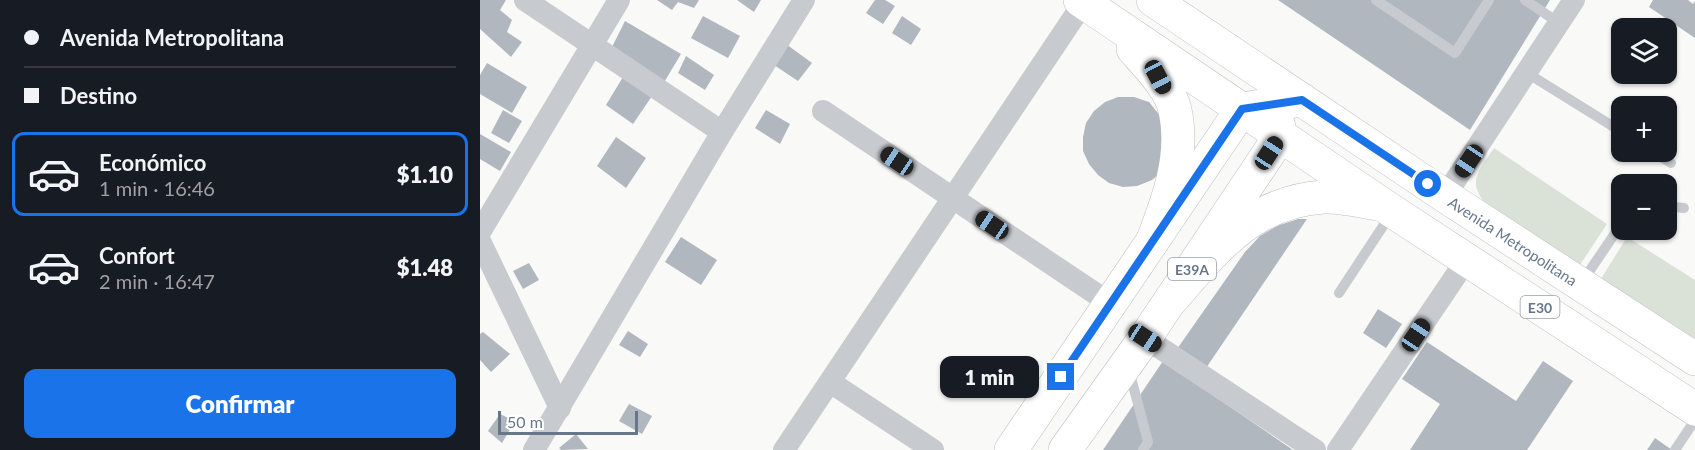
<!DOCTYPE html>
<html lang="es">
<meta charset="utf-8">
<style>
:root{--surface:#171b24;--page:#20242c;--text:#f1f3f6;--muted:#9ea1a6;--line:#363941;--accent:#1a73e8}
body{margin:0;font-family:Lato,sans-serif;background:var(--page);color:var(--text);height:100vh;display:flex;flex-direction:column;font-size:22px;white-space:nowrap}
*{box-sizing:border-box;margin:0}
p{font-size:20px;color:var(--muted)}
.icon{flex:none;width:33px;height:33px;fill:none;stroke:currentColor;stroke-width:2;stroke-linecap:round;stroke-linejoin:round}
.map{position:relative;flex:1;overflow:hidden}
.drawer{display:flex;flex-direction:column;background:var(--surface);width:480px}
.drawer>*{flex:none}
.guide{display:grid;align-content:center;height:132px;padding:0 24px;background:var(--surface)}
.buttons{position:absolute;left:1131px;top:18px;display:grid;gap:12px}
.buttons a{display:grid;place-items:center;width:66px;height:66px;border-radius:12px;background:var(--surface);box-shadow:0 2px 4px #0004;font-size:30px}
.scale{position:absolute;left:18px;bottom:15px;width:140px;box-sizing:border-box;padding-left:6px;border:3px solid #677789;border-top:0;font-size:16px;line-height:21px;white-space:nowrap;color:#677789;-webkit-text-stroke:4px #fff;paint-order:stroke}
.end{position:absolute;width:27px;height:27px;margin:-14px;border:8px solid #1a73e8;background:#fff;box-shadow:0 0 0 3px #fff}
.from{border-radius:50%}
.bubble{position:absolute;height:42px;border-radius:12px;background:var(--surface);box-shadow:0 2px 4px #0004;font-size:20px;font-weight:800;line-height:42px;text-align:center}
.car{position:absolute;width:18px;height:36px;margin:-18px -9px;border-radius:8px;box-shadow:0 0 4px 2px #0007;background:linear-gradient(#222 24%,#8ab4d8 0 40%,#222 0 76%,#8ab4d8 0 86%,#222 0)}
.guide b{display:flex;align-items:center;gap:21px;height:57px;font-size:22px}
.guide b+b{border-top:2px solid var(--line)}
.guide i{width:15px;height:15px;background:var(--text)}
ul{padding:0;list-style:none}
li{display:flex;align-items:center;gap:18px;height:84px;margin:0 12px 9px;padding:0 12px;border:3px solid transparent;border-radius:12px}
li div{flex:1}
li b{display:block;font-size:22px}
li em{font-style:normal;font-weight:800}
li.current{border-color:var(--accent)}
li>.icon{width:54px;height:54px;stroke-width:1.5}
.primary-button{display:flex;gap:12px;margin-top:auto;padding:12px 24px}
.primary-button a{flex:1;height:69px;border-radius:12px;background:var(--accent);color:#fff;font-size:24px;font-weight:800;line-height:69px;text-align:center}
main{display:flex;flex:1;min-height:0}
.map>svg:first-child{display:block}
</style>
<main>
<section class="drawer">
<div class="guide">
<b><i class="from"></i>Avenida Metropolitana</b>
<b><i></i>Destino</b>
</div>
<ul>
<li class="current"><svg class="icon" aria-label="car" viewBox="0 0 24 24"><path d="M5 17H2v-5l4-1 3-4h7l3 4 3 1v5h-3M9 17h6M6 11h13"/><circle cx="7" cy="17" r="2"/><circle cx="17" cy="17" r="2"/></svg><div><b>Económico</b><p>1 min · 16:46</p></div><em>$1.10</em></li>
<li><svg class="icon" aria-label="car" viewBox="0 0 24 24"><path d="M5 17H2v-5l4-1 3-4h7l3 4 3 1v5h-3M9 17h6M6 11h13"/><circle cx="7" cy="17" r="2"/><circle cx="17" cy="17" r="2"/></svg><div><b>Confort</b><p>2 min · 16:47</p></div><em>$1.48</em></li>
</ul>
<div class="primary-button"><a>Confirmar</a></div>
</section>
<div class="map">
<svg width="1215" height="450" viewBox="0 0 1215 450">
<rect width="100%" height="100%" fill="#f9f9f7"/>
<!-- green -->
<g fill="#dae2d8">
<path d="M1014,148L1127,224L1098,268L1009,208C986,182 997,173 1014,148Z"/>
<polygon points="1147,237 1215,280 1215,343 1119,282"/>
</g>
<!-- building -->
<g fill="#b0b7be">
<polygon points="0,0 26,0 20,10 32,20 27,32 42,42 31,57 0,29"/>
<polygon points="177,0 219,0 214,8 198,2 192,10"/>
<polygon points="257,0 281,0 274,12"/>
<polygon points="395,0 405,0 415,6 403,24 386,13"/>
<polygon points="798,0 1070,0 990,130"/>
<polygon points="1173,0 1208,0 1213,4 1215,1 1215,38 1169,7"/>
<polygon points="223,16 260,36 248,58 211,38"/>
<polygon points="422,16 441,29 431,45 412,33"/>
<polygon points="145,21 201,54 183,84 131,49"/>
<polygon points="306,44 332,63 318,81 291,63"/>
<polygon points="206,56 234,75 225,90 198,73"/>
<polygon points="7,63 47,87 32,113 0,94 0,75"/>
<polygon points="143,77 172,96 153,124 126,105"/>
<polygon points="638,97 654,97 669,102 681,117 684,170 672,180 657,186 643,187 629,183 618,175 609,164 603,151 603,137 606,123 614,111 625,102"/>
<polygon points="23,110 42,121 29,143 11,133"/>
<polygon points="286,110 310,124 300,144 275,128"/>
<polygon points="0,134 31,152 20,171 0,159"/>
<polygon points="136,137 166,158 146,188 117,166"/>
<polygon points="818,219 827,219 726,368 697,349 765,252 780,236 797,226"/>
<polygon points="201,237 237,260 221,285 185,262"/>
<polygon points="49,263 59,280 43,289 33,271"/>
<polygon points="898,309 922,324 906,348 883,333"/>
<polygon points="148,331 168,344 160,357 139,345"/>
<polygon points="3,332 30,354 11,372 0,360 0,334"/>
<polygon points="947,342 1036,401 1063,361 1093,381 1047,450 930,450 960,404 922,379"/>
<polygon points="683,361 813,450 623,450"/>
<polygon points="149,404 172,416 162,434 139,421"/>
<polygon points="20,414 35,421 22,443 8,431"/>
<polygon points="96,434 108,449 81,450 79,448"/>
<polygon points="1175,438 1192,450 1167,450"/>
</g>
<g fill="none" stroke-linecap="round" stroke-linejoin="round">
<!-- primary casing -->
<g stroke="#babec2" stroke-width="34">
<g id="primary">
<polyline points="531,450 762,109 822,100"/>
<polyline points="585,450 665,338 801,135 794,109"/>
</g>
</g>
<!-- highway casing -->
<g stroke="#bbbec2" stroke-width="34">
<g id="highway">
<polyline points="600,0 912,211 1215,409"/>
<polyline points="673,0 965,196 1215,359"/>
<path d="M653,49C668,66 690,88 695,110C705,156 688,201 672,242"/>
<path d="M692,299C736,249 771,202 843,197C861,196 880,201 897,204"/>
</g>
</g>
<!-- lane -->
<g stroke="#c7cace" stroke-width="10">
<polyline points="896,0 975,53 1009,0"/>
<polyline points="1045,0 1079,23"/>
<polyline points="1047,73 1142,132"/>
<polyline points="1173,152 1191,163"/>
<polyline points="1186,206 1204,208"/>
<polyline points="1102,282 1142,223"/>
<polyline points="859,293 911,214"/>
<polyline points="649,370 668,442 663,450"/>
<polyline points="1195,450 1215,420"/>
</g>
<!-- street -->
<g stroke="#c7cace" stroke-width="22">
<polyline points="45,0 242,132"/>
<polyline points="343,111 631,304"/>
<polyline points="965,196 1094,0"/>
<polyline points="0,232 139,0"/>
<polyline points="0,241 80,408"/>
<polyline points="665,338 835,450"/>
<polyline points="350,382 453,450"/>
<polyline points="54,450 242,132 324,0"/>
<polyline points="304,450 604,2"/>
<polyline points="858,450 987,259"/>
</g>
<!-- primary -->
<use href="#primary" stroke="#fff" stroke-width="33"/>
<!-- highway -->
<use href="#highway" stroke="#fff" stroke-width="33"/>
</g>
<g fill="none" stroke-linecap="round" stroke-linejoin="round">
<!-- route -->
<polyline stroke="#1a73e8" stroke-width="8" points="581,377 762,109 822,100 948,184"/>
</g>
<g text-anchor="middle" dominant-baseline="central" stroke-width="6" stroke-linejoin="round" paint-order="stroke">
<!-- shield labels -->
<g fill="#fff" stroke="#95a0ac" stroke-width="1.5">
<rect x="688" y="258" width="48" height="22" rx="4.5"/>
<rect x="1040.5" y="296" width="39" height="22" rx="4.5"/>
</g>
<g font-size="14" font-weight="bold" fill="#677789">
<text x="712" y="269">E39A</text>
<text x="1060" y="307">E30</text>
</g>
<!-- street labels -->
<g font-size="15" fill="#677789" stroke="#fff">
<text transform="translate(1033 241) rotate(33)">Avenida Metropolitana</text>
</g>
</g>
</svg>
<div class="buttons">
<a><svg class="icon" aria-label="layers" viewBox="0 0 24 24"><path d="M12 4l9 5-9 5-9-5zM3 14l9 5 9-5"/></svg></a>
<a>+</a>
<a>−</a>
</div>
<div class="scale">50 m</div>
<i class="end from" style="left:948px;top:184px"></i>
<i class="end" style="left:581px;top:377px"></i>
<div class="bubble" style="left:460px;top:356px;width:99px">1 min</div>
<i class="car" style="left:678px;top:77px;rotate:152deg"></i>
<i class="car" style="left:789px;top:153px;rotate:33deg"></i>
<i class="car" style="left:417px;top:161px;rotate:304deg"></i>
<i class="car" style="left:989px;top:161px;rotate:214deg"></i>
<i class="car" style="left:512px;top:225px;rotate:304deg"></i>
<i class="car" style="left:936px;top:335px;rotate:34deg"></i>
<i class="car" style="left:665px;top:338px;rotate:123deg"></i>
</div>
</main>
